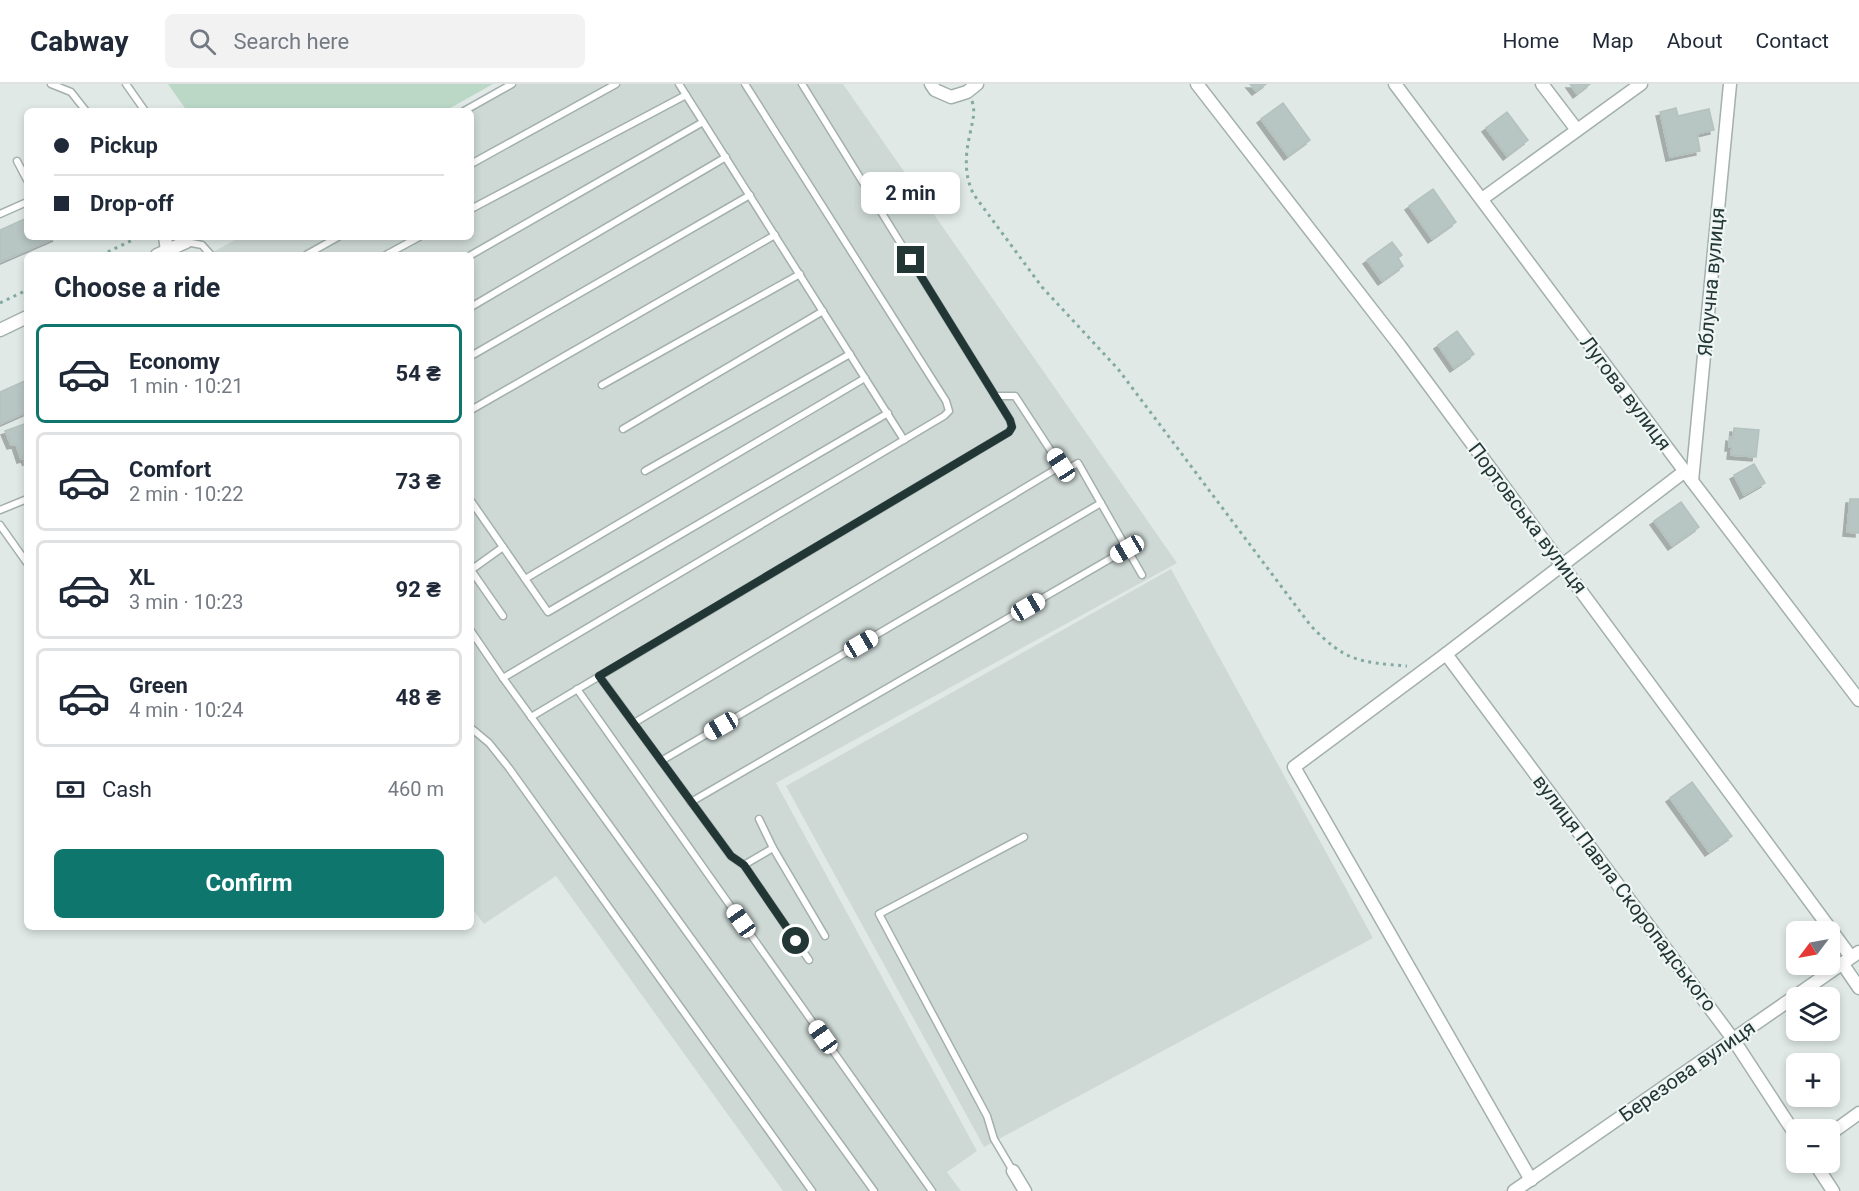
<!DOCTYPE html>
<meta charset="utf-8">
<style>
:root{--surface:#fff;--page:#f2f2f3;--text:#1f2937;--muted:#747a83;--line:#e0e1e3;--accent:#0f766e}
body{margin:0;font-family:Roboto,sans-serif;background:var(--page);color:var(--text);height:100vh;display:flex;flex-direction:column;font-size:22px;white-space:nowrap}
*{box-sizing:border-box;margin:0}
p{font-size:20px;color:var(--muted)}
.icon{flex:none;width:33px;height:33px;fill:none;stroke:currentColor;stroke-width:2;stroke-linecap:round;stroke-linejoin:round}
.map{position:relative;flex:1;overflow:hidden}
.sheet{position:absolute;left:24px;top:168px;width:450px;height:678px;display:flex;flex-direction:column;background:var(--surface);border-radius:9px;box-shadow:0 3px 9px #0003}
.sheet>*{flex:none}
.banner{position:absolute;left:24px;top:24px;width:450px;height:132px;border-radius:9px;box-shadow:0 3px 9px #0003;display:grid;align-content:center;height:132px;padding:0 30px;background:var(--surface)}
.needle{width:39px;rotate:238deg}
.buttons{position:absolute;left:1786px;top:837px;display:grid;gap:12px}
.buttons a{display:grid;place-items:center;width:54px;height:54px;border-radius:9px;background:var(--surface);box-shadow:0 3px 9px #0003;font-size:30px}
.end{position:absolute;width:27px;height:27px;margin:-14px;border:8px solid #223735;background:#fff;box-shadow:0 0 0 3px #fff}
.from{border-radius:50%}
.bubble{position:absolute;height:42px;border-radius:9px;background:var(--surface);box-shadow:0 3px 9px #0003;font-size:20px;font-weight:700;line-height:42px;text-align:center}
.car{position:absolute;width:18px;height:36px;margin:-18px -9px;border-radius:8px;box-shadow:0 0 4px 2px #0007;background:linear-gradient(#fff 24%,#345 0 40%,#fff 0 76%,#345 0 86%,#fff 0)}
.banner b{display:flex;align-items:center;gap:21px;height:57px;font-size:22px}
.banner b+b{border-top:2px solid var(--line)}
.banner i{width:15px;height:15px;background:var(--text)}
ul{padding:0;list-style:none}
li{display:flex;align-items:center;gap:18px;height:99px;margin:0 12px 9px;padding:0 18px;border:3px solid var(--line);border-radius:9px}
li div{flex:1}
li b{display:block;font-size:22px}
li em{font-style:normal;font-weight:700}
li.current{border-color:var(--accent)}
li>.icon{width:54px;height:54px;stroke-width:1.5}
h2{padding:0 30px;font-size:27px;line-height:72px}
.pay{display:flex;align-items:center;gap:15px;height:66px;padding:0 30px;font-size:22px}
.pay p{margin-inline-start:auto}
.primary-button{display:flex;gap:12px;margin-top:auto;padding:12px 30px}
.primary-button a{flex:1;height:69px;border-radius:9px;background:var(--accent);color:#fff;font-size:24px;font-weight:700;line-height:69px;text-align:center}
header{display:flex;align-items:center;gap:36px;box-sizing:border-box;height:84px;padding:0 30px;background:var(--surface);border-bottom:2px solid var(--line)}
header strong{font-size:28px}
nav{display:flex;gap:33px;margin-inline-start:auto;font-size:21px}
.search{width:420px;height:54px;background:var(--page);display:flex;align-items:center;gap:15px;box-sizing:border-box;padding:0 21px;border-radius:9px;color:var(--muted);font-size:22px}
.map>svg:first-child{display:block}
</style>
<header>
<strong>Cabway</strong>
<div class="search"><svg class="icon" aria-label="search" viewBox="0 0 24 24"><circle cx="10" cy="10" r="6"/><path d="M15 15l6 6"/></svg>Search here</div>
<nav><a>Home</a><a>Map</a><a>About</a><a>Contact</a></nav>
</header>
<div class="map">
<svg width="1859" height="1107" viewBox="0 0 1859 1107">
<defs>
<filter id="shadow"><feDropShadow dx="-4" dy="4" stdDeviation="0" flood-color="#0004"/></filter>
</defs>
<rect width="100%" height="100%" fill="#e0e9e6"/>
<!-- built -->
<g fill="#ced9d5">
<polygon points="511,0 843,0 1177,479 776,699 977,1067 947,1088 961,1107 783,1107 556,792 484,840 471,823 471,171 208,171 240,153 471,153 471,27 463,27"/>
<polygon points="1171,485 1373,854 984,1063 786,702"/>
</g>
<!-- green -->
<polygon fill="#bbd8c7" points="168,0 493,0 445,27 187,27"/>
<!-- building -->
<g fill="#b8c6c3" stroke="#b3c2be" stroke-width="1.5" filter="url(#shadow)">
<polygon points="1250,0 1266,0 1256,7"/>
<polygon points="1570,0 1590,0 1577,10"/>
<polygon points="1283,19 1310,56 1288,72 1261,35"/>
<polygon points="1676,24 1678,32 1709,25 1714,46 1697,50 1700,67 1670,73 1660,28"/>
<polygon points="1507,28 1528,56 1507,72 1486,44"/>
<polygon points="1433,105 1456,138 1432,155 1409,122"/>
<polygon points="27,134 27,153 57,153 0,178 0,146"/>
<polygon points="1392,158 1402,171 1398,174 1403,182 1382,197 1367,176"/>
<polygon points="1457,247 1474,270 1454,284 1438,261"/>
<polygon points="27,296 27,328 0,340 0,308"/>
<polygon points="27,339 27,378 25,374 21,375 16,360 11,361 5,347"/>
<polygon points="1734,344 1759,346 1756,373 1731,371 1732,363 1729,363 1730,353 1733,354"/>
<polygon points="1754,380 1765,399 1744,411 1734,391"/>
<polygon points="1850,415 1859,415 1859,449 1847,448"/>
<polygon points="1681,418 1699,443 1672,462 1654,437"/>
<polygon points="1692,698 1732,752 1709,768 1670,714"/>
</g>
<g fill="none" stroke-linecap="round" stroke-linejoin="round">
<!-- service casing -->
<g stroke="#a3b0ad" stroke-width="9">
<g id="service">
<polyline points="51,0 71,8 86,27"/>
<polyline points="126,0 145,27"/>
<polyline points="679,0 904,356"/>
<polyline points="464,27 512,0"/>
<polyline points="17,77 27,96"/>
<polyline points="471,80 616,0"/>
<polyline points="471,125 686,11"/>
<polyline points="0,130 27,118"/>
<polyline points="186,158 202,161 211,171"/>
<polyline points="306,171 338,153"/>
<polyline points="386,171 419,153"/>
<polyline points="471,171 703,38"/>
<polyline points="471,223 726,73"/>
<polyline points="471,272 750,111"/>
<polyline points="602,301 800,190"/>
<polyline points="995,312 1015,312 1064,387 1078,379 1142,491"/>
<polyline points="471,326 775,151"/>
<polyline points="623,345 823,227"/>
<polyline points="645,387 850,270"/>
<polyline points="471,417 503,463"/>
<polyline points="0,426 27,415"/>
<polyline points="0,441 27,479"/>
<polyline points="471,486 503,463 548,528 888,329"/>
<polyline points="471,486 503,532"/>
<polyline points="525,495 865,294"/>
<polyline points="471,547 503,594 874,1107"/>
<polyline points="599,592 731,772 744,781 773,764 759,735"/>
<polyline points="503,594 944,332 949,327 946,317 745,0"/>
<polyline points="577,605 932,1107"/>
<polyline points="531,633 1009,348 1012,343 1010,336 802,0"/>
<polyline points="634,639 1061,382"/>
<polyline points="471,644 489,659 509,684 812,1107"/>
<polyline points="661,677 1101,419"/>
<polyline points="691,718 1127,465"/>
<polyline points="773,764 825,852"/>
<polyline points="744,781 809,876"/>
<polyline points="1013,1087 994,1055 987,1032 879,830 1024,753"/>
</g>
</g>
<!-- minor casing -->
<g stroke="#a3b0ad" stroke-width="15">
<g id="minor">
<polyline points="931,0 935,6 951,13 967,8 977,0"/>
<polyline points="1197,0 1400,262 1851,873"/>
<polyline points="1395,0 1692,397 1859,616"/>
<polyline points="1542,0 1577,46"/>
<polyline points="1482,115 1641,0"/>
<polyline points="165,153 167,166"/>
<polyline points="157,171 186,158"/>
<polyline points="0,246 27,233"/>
<polyline points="1692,397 1730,0"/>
<polyline points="1446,570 1733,955 1797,1053"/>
<polyline points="1842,879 1859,904"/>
<polyline points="1830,1050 1859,1029"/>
<polyline points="1814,1078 1833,1107"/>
<polyline points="1013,1087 1025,1107"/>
<polyline points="1531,1096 1294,683 1446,570 1685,387"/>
<polyline points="1514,1107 1859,868"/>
</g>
</g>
<!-- path -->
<g stroke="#83a9a3" stroke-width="3" stroke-dasharray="3 4.5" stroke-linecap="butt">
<path d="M972,17C976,29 972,38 970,50C965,71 964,92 974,111L1042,203L1118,285L1311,542C1346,578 1359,578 1407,582"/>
<polyline points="101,171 139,153"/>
<polyline points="0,219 27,206"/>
</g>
<!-- service -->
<use href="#service" stroke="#fff" stroke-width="6"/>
<!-- minor -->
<use href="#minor" stroke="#fff" stroke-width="12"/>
</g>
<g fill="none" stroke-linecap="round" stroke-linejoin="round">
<!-- route -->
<polyline stroke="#223735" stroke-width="8" points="796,857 744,781 731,772 599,592 1009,348 1012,343 1010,336 911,176"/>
</g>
<g text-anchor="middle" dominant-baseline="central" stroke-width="4.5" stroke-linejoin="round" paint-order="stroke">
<!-- street labels -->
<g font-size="20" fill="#223735" stroke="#f0f6f4">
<text transform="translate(1711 198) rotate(-85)">Яблучна вулиця</text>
<text transform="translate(1626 309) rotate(53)">Лугова вулиця</text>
<text transform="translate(1528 434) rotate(53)">Портовська вулиця</text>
<text transform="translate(1625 809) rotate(53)">вулиця Павла Скоропадського</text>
<text transform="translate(1687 987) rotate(-35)">Березова вулиця</text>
</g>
</g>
</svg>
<div class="buttons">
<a><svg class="needle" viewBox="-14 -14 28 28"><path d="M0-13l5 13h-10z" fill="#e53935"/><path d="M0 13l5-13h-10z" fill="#747a83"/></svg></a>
<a><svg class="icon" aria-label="layers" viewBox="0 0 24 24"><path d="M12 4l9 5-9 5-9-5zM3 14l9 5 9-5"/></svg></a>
<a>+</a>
<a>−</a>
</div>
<i class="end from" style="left:796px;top:857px"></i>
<i class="end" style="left:911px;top:176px"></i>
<div class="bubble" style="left:861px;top:88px;width:99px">2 min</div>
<i class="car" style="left:1061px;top:381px;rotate:327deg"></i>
<i class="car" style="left:1127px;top:465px;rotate:240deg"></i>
<i class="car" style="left:1028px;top:523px;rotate:60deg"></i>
<i class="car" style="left:861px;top:560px;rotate:60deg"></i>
<i class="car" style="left:721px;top:642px;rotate:240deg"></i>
<i class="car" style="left:741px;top:837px;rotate:325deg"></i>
<i class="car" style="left:823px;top:953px;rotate:325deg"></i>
<div class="banner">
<b><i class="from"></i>Pickup</b>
<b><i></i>Drop-off</b>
</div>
<section class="sheet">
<h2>Choose a ride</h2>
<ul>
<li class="current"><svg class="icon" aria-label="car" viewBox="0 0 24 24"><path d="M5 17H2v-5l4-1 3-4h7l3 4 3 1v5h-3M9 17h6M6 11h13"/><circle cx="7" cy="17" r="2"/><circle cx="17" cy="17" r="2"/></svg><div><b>Economy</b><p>1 min · 10:21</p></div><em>54 ₴</em></li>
<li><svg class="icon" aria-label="car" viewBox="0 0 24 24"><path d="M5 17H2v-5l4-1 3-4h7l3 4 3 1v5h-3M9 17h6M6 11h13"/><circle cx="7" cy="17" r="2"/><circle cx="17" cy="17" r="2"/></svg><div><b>Comfort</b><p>2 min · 10:22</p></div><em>73 ₴</em></li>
<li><svg class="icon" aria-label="car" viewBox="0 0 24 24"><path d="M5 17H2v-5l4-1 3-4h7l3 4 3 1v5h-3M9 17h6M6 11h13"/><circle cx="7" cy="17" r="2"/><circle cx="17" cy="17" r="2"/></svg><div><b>XL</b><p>3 min · 10:23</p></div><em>92 ₴</em></li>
<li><svg class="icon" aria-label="car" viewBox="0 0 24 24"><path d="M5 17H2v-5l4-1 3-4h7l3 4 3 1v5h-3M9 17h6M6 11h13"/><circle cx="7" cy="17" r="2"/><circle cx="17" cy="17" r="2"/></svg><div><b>Green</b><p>4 min · 10:24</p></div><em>48 ₴</em></li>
</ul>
<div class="pay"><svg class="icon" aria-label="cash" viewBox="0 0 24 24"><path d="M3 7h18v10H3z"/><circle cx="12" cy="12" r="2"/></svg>Cash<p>460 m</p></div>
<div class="primary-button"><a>Confirm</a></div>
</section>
</div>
